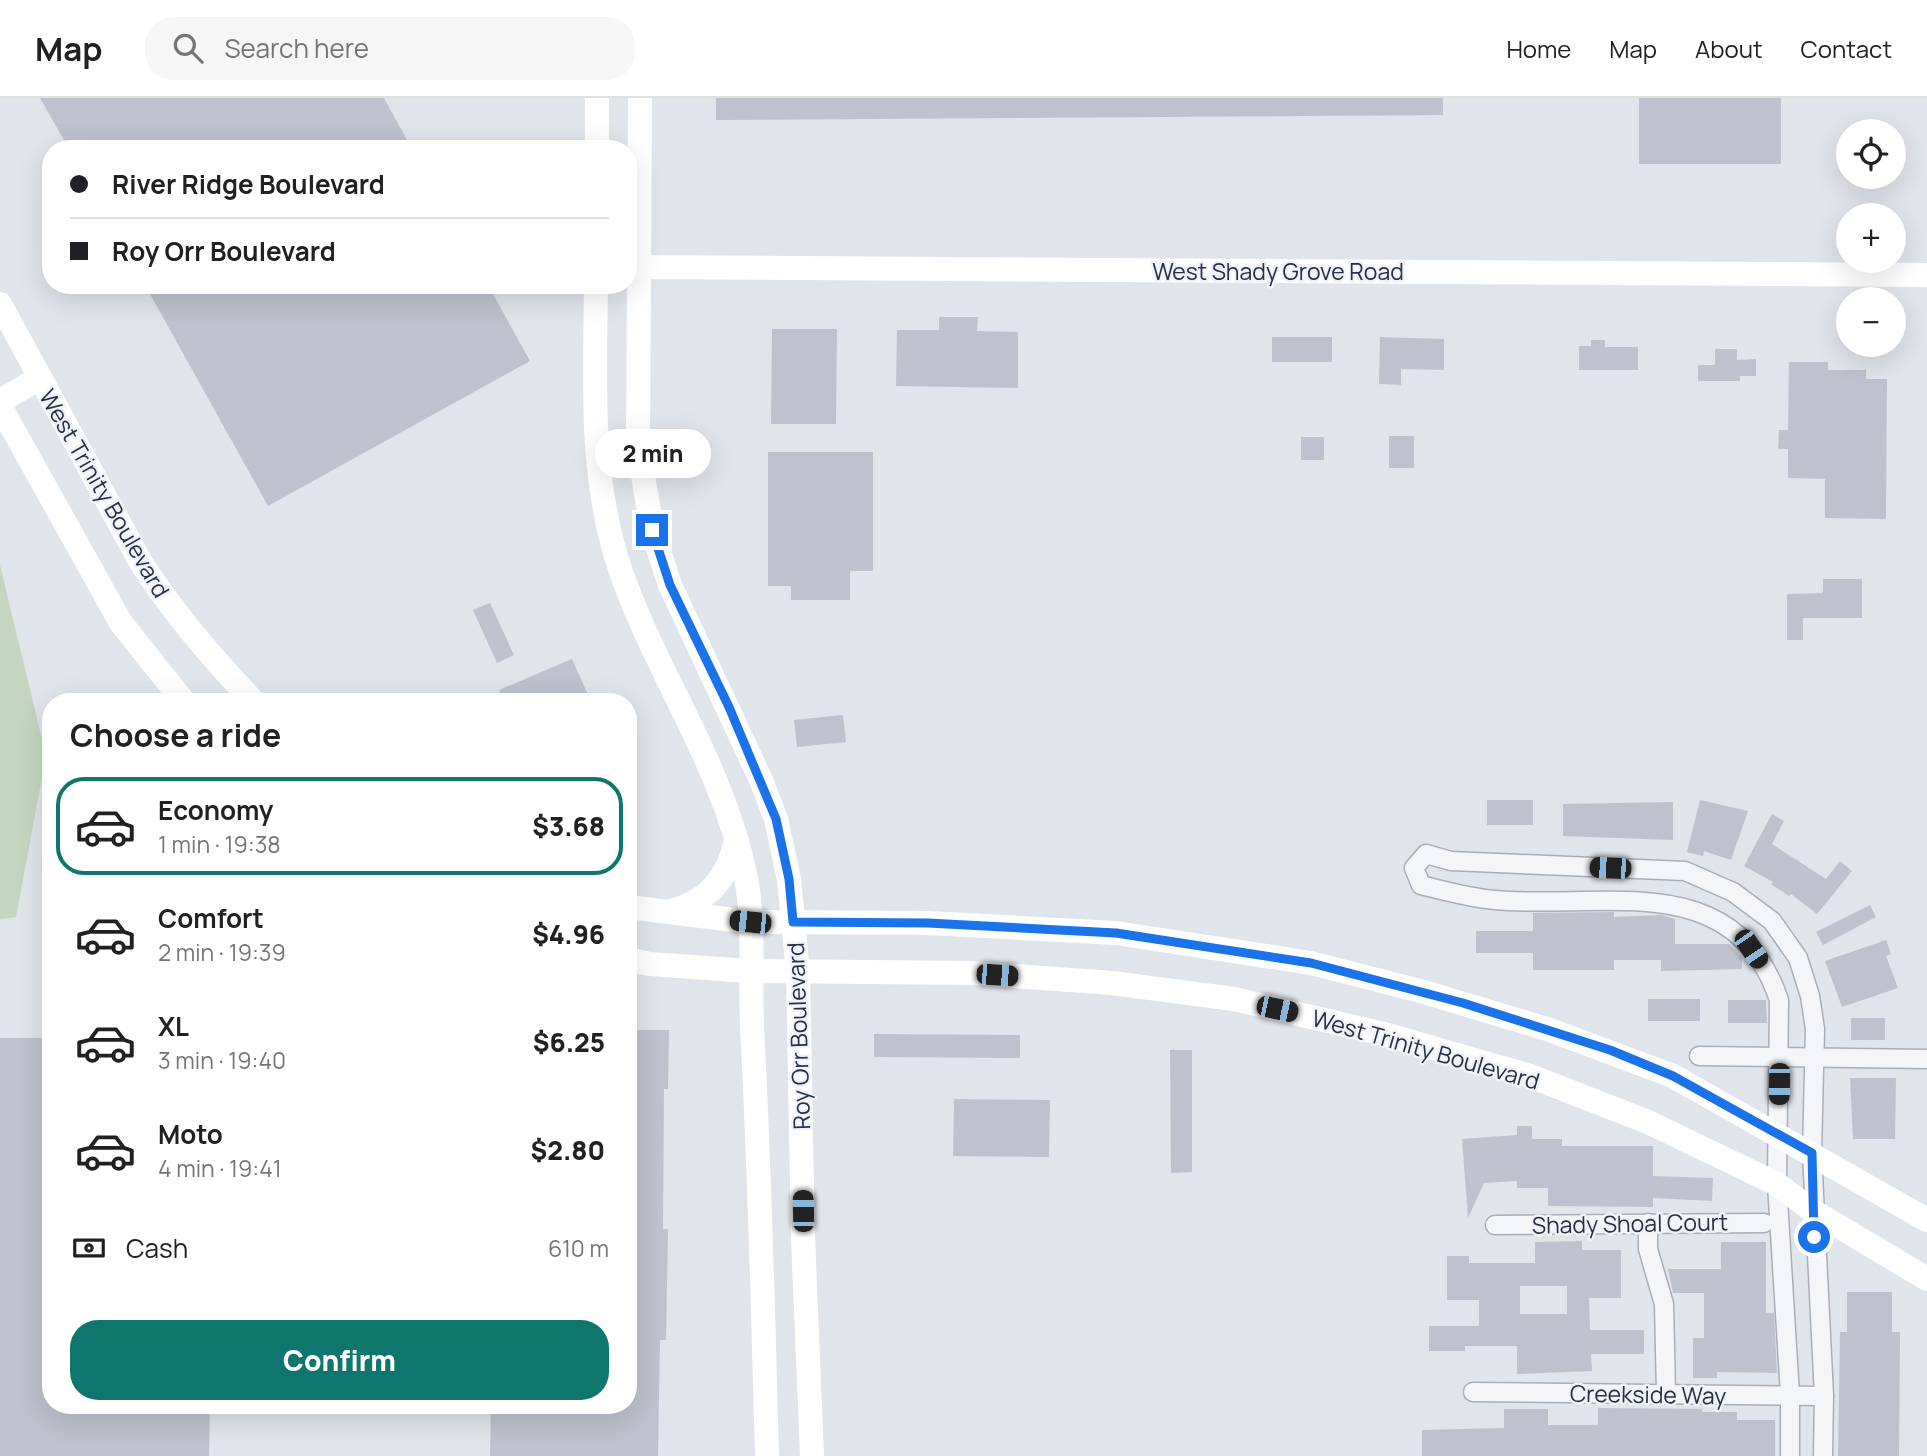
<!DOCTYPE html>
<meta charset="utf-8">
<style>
:root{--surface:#fff;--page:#f6f6f6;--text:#202124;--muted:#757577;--line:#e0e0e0;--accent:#0f766e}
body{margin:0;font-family:Manrope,sans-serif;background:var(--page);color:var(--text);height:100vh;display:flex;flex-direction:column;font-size:26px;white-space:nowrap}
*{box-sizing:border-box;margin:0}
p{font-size:23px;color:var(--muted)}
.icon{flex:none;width:38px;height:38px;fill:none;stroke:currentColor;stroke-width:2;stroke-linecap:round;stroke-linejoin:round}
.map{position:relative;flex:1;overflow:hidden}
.drawer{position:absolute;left:42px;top:595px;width:595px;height:721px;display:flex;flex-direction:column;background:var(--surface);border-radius:28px;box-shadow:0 7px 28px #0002}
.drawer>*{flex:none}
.banner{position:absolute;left:42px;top:42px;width:595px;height:154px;border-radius:28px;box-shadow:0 7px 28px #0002;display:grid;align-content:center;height:154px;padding:0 28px;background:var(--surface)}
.buttons{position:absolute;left:1836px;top:21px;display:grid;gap:14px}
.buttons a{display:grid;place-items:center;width:70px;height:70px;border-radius:50%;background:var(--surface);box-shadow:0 7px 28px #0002;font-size:35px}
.end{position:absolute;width:32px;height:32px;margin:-16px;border:9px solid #1a73e8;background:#fff;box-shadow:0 0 0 4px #fff}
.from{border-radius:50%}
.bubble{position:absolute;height:49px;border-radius:24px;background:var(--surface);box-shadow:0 7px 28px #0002;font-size:23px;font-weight:800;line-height:49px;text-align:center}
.car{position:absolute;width:21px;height:42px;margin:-21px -10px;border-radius:9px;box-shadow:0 0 5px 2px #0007;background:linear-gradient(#222 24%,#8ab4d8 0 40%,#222 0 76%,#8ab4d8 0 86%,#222 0)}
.banner b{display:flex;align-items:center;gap:24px;height:66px;font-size:26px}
.banner b+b{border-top:2px solid var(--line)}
.banner i{width:18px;height:18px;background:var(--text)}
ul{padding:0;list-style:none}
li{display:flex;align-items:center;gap:21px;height:98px;margin:0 14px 10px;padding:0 14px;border:4px solid transparent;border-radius:28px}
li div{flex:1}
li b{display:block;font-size:26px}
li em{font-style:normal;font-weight:800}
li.active{border-color:var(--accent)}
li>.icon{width:63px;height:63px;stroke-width:1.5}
h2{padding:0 28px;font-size:32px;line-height:84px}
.pay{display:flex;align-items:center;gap:18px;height:77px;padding:0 28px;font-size:26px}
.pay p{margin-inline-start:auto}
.button{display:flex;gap:14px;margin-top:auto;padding:14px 28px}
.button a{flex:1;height:80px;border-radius:28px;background:var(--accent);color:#fff;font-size:28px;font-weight:800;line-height:80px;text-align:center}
header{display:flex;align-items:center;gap:42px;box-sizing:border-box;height:98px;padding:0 35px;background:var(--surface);border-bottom:2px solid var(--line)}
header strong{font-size:33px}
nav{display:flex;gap:38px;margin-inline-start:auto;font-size:24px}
.search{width:490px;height:63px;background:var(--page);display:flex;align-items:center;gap:18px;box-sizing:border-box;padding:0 24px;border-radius:28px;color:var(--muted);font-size:26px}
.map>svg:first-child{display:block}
</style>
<header>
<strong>Map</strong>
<div class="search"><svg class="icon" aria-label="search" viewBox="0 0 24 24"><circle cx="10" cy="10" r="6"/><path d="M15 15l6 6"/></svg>Search here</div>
<nav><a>Home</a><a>Map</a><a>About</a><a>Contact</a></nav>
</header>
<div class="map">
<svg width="1927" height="1358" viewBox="0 0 1927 1358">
<rect width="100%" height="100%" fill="#e0e4eb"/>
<!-- green -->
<polygon fill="#c4d6c0" points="0,467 46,658 16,819 0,821"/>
<!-- building -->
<g fill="#bdc2ce" fill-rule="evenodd">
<polygon points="40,0 384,0 412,51 69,51"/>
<polygon points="716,0 1443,0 1443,17 716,22"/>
<rect x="1639" y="0" width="142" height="66"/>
<polygon points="145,187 488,187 530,263 268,408"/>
<polygon points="939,219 978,219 977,233 1018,234 1018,290 896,288 897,232 939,232"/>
<polygon points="772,231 837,231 836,326 771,326"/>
<rect x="1272" y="239" width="60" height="25"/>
<polygon points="1380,239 1444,241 1444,272 1401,271 1401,287 1379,286"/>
<polygon points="1591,242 1605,242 1605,249 1638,249 1638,272 1579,272 1579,248 1591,248"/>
<polygon points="1715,251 1737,251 1737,262 1756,261 1756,278 1740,278 1740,283 1698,283 1698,267 1715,267"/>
<polygon points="1789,264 1828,264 1828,272 1866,272 1866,281 1887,281 1886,421 1825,420 1825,381 1788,380 1788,351 1778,351 1779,332 1788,332"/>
<rect x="1389" y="338" width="25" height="32"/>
<rect x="1301" y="339" width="23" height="23"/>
<polygon points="768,354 873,354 873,473 850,473 850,502 791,502 791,488 768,488"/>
<polygon points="1823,481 1862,481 1862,520 1803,520 1803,542 1787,542 1787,496 1823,495"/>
<polygon points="490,505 514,557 497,565 473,512"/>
<polygon points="572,561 588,597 573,604 504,604 499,592"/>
<polygon points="843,617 846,644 797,649 794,622"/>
<rect x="1487" y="702" width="46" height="25"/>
<polygon points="1700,702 1748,713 1731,762 1704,753 1703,758 1687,754"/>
<polygon points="1673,704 1673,742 1563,738 1563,706"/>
<polygon points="1772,716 1784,723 1772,746 1826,781 1840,763 1852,773 1817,816 1791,796 1789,798 1771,786 1773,784 1744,768"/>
<polygon points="1870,807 1876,819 1823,847 1816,834"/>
<polygon points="1614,814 1614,819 1661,817 1675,821 1675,846 1729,846 1742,860 1742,871 1661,873 1661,862 1614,862 1614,872 1533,872 1533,855 1476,855 1476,833 1533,833 1533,815"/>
<polygon points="1886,842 1891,856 1886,858 1898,890 1842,909 1825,863"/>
<rect x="1648" y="901" width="52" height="22"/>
<polygon points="1728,902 1766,902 1767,925 1728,925"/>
<rect x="1851" y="920" width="34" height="22"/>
<polygon points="631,932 669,932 668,991 664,991 663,1131 668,1131 666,1242 660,1242 658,1358 490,1358 491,1307 628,1307"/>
<polygon points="874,936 1020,937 1020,960 874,959"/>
<polygon points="0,940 51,940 51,1307 210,1307 209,1358 0,1358"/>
<polygon points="1170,952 1192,952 1192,1074 1171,1075"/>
<polygon points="1850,980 1896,980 1895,1041 1853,1041"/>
<polygon points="954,1001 1050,1002 1049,1059 953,1058"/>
<polygon points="1517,1028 1532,1028 1532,1041 1562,1041 1562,1048 1653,1048 1653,1078 1713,1080 1712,1103 1653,1100 1653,1109 1548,1108 1548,1090 1517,1090 1517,1083 1484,1085 1468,1120 1462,1041 1517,1037"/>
<path d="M1582,1143V1152H1621V1200H1589L1590,1232H1644V1256H1591L1592,1273L1517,1276V1248H1465V1253H1429V1228H1479V1202H1447V1158H1469V1165H1535V1144ZM1520,1188H1567V1216H1520Z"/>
<polygon points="1721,1144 1766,1144 1766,1215 1774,1215 1777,1275 1717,1274 1717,1280 1693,1280 1693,1240 1704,1240 1704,1195 1673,1195 1668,1171 1721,1171"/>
<polygon points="1847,1194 1892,1194 1892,1234 1900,1234 1899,1358 1838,1358 1840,1234 1847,1234"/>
<polygon points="1598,1310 1702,1311 1702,1314 1737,1314 1737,1322 1775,1322 1775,1358 1422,1358 1422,1332 1504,1330 1504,1311 1548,1311 1548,1327 1598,1327"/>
</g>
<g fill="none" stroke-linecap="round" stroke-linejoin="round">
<!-- minor casing -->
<g stroke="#a8aeb9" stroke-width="21">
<g id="minor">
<polyline points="1699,958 1927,961"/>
<polyline points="1648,1125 1648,1151 1664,1206 1666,1296"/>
<polyline points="1495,1127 1764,1125"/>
<polyline points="1473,1294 1824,1298"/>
<path d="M1790,1358V1297L1777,1086L1779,902C1734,768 1602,812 1495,802C1470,800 1445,793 1421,787L1414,770L1426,756L1451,763L1685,773L1733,794L1772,823L1798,860L1810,898L1815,931L1812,1055L1824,1298L1823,1358"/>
</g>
</g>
<!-- minor -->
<use href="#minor" stroke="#f4f5f8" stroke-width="18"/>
<!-- secondary -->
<g stroke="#fff" stroke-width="24">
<polyline points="640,0 638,347 652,432 670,487 761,682 776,721 789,781 798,875 803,1140 812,1358"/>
<polyline points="597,51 597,0"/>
<polyline points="628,169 1927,177"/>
<path d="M596,187C595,284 589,381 621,474C658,579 724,669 746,780C755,828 750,881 752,930C760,1073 763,1215 767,1358"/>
<path d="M0,206L140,463C173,515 212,560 254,604"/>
<polyline points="0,303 38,281"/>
<polyline points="0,308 121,525 184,604"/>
<polyline points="628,809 750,824 928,825 1116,835 1311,865 1424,894 1547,931 1673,978 1927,1122"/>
<path d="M671,813C709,803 728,780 736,742"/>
<polyline points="628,861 650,866 749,873 972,875 1112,885 1234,901 1384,936 1530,978 1648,1024 1777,1086 1813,1113 1927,1181"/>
</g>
</g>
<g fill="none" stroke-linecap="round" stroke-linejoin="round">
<!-- route -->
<polyline stroke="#1a73e8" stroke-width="9" points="652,432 670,487 729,609 776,721 789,781 793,824 928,825 1116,835 1311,865 1463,905 1610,952 1673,978 1812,1055 1814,1139"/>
</g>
<g text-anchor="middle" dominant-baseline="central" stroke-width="5" stroke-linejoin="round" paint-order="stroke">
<!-- street labels -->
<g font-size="23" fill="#273044" stroke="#f0f3f8">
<text x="1278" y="173">West Shady Grove Road</text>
<text transform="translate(105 395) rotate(60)">West Trinity Boulevard</text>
<text transform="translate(798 938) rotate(-92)">Roy Orr Boulevard</text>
<text transform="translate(1426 951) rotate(16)">West Trinity Boulevard</text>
<text transform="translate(1630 1125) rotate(-1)">Shady Shoal Court</text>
<text transform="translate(1648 1296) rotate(1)">Creekside Way</text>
</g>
</g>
</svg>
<div class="buttons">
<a><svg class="icon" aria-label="locate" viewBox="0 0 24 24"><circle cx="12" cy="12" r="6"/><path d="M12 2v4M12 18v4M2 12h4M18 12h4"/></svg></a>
<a>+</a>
<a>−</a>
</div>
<i class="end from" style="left:1814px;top:1139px"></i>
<i class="end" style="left:652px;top:432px"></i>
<div class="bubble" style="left:595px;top:331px;width:116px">2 min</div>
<i class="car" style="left:1610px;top:770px;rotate:272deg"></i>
<i class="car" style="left:750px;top:824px;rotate:276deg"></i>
<i class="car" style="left:1751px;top:851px;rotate:146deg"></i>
<i class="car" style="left:997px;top:877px;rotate:94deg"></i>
<i class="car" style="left:1277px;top:911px;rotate:102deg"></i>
<i class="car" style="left:1779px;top:986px;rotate:181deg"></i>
<i class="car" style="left:803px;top:1113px;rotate:359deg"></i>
<div class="banner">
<b><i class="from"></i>River Ridge Boulevard</b>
<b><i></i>Roy Orr Boulevard</b>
</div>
<section class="drawer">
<h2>Choose a ride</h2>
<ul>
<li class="active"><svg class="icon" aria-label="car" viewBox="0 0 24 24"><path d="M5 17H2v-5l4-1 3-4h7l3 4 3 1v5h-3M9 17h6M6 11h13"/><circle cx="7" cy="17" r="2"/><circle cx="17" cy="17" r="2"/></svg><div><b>Economy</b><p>1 min · 19:38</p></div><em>$3.68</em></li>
<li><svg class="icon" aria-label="car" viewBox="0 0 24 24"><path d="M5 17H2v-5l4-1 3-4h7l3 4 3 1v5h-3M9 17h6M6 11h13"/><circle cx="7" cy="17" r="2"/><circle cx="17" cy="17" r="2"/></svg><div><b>Comfort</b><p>2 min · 19:39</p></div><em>$4.96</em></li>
<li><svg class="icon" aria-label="car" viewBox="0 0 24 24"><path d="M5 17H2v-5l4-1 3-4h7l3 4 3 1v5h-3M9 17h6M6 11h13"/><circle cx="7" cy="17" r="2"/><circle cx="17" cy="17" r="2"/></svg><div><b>XL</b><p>3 min · 19:40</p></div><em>$6.25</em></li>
<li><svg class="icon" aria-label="car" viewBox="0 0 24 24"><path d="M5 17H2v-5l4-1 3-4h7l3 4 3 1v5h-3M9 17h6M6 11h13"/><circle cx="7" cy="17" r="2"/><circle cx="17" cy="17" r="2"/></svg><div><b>Moto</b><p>4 min · 19:41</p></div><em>$2.80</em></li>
</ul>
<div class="pay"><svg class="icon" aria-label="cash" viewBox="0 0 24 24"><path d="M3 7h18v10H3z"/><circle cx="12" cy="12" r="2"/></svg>Cash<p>610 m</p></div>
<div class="button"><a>Confirm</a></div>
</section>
</div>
